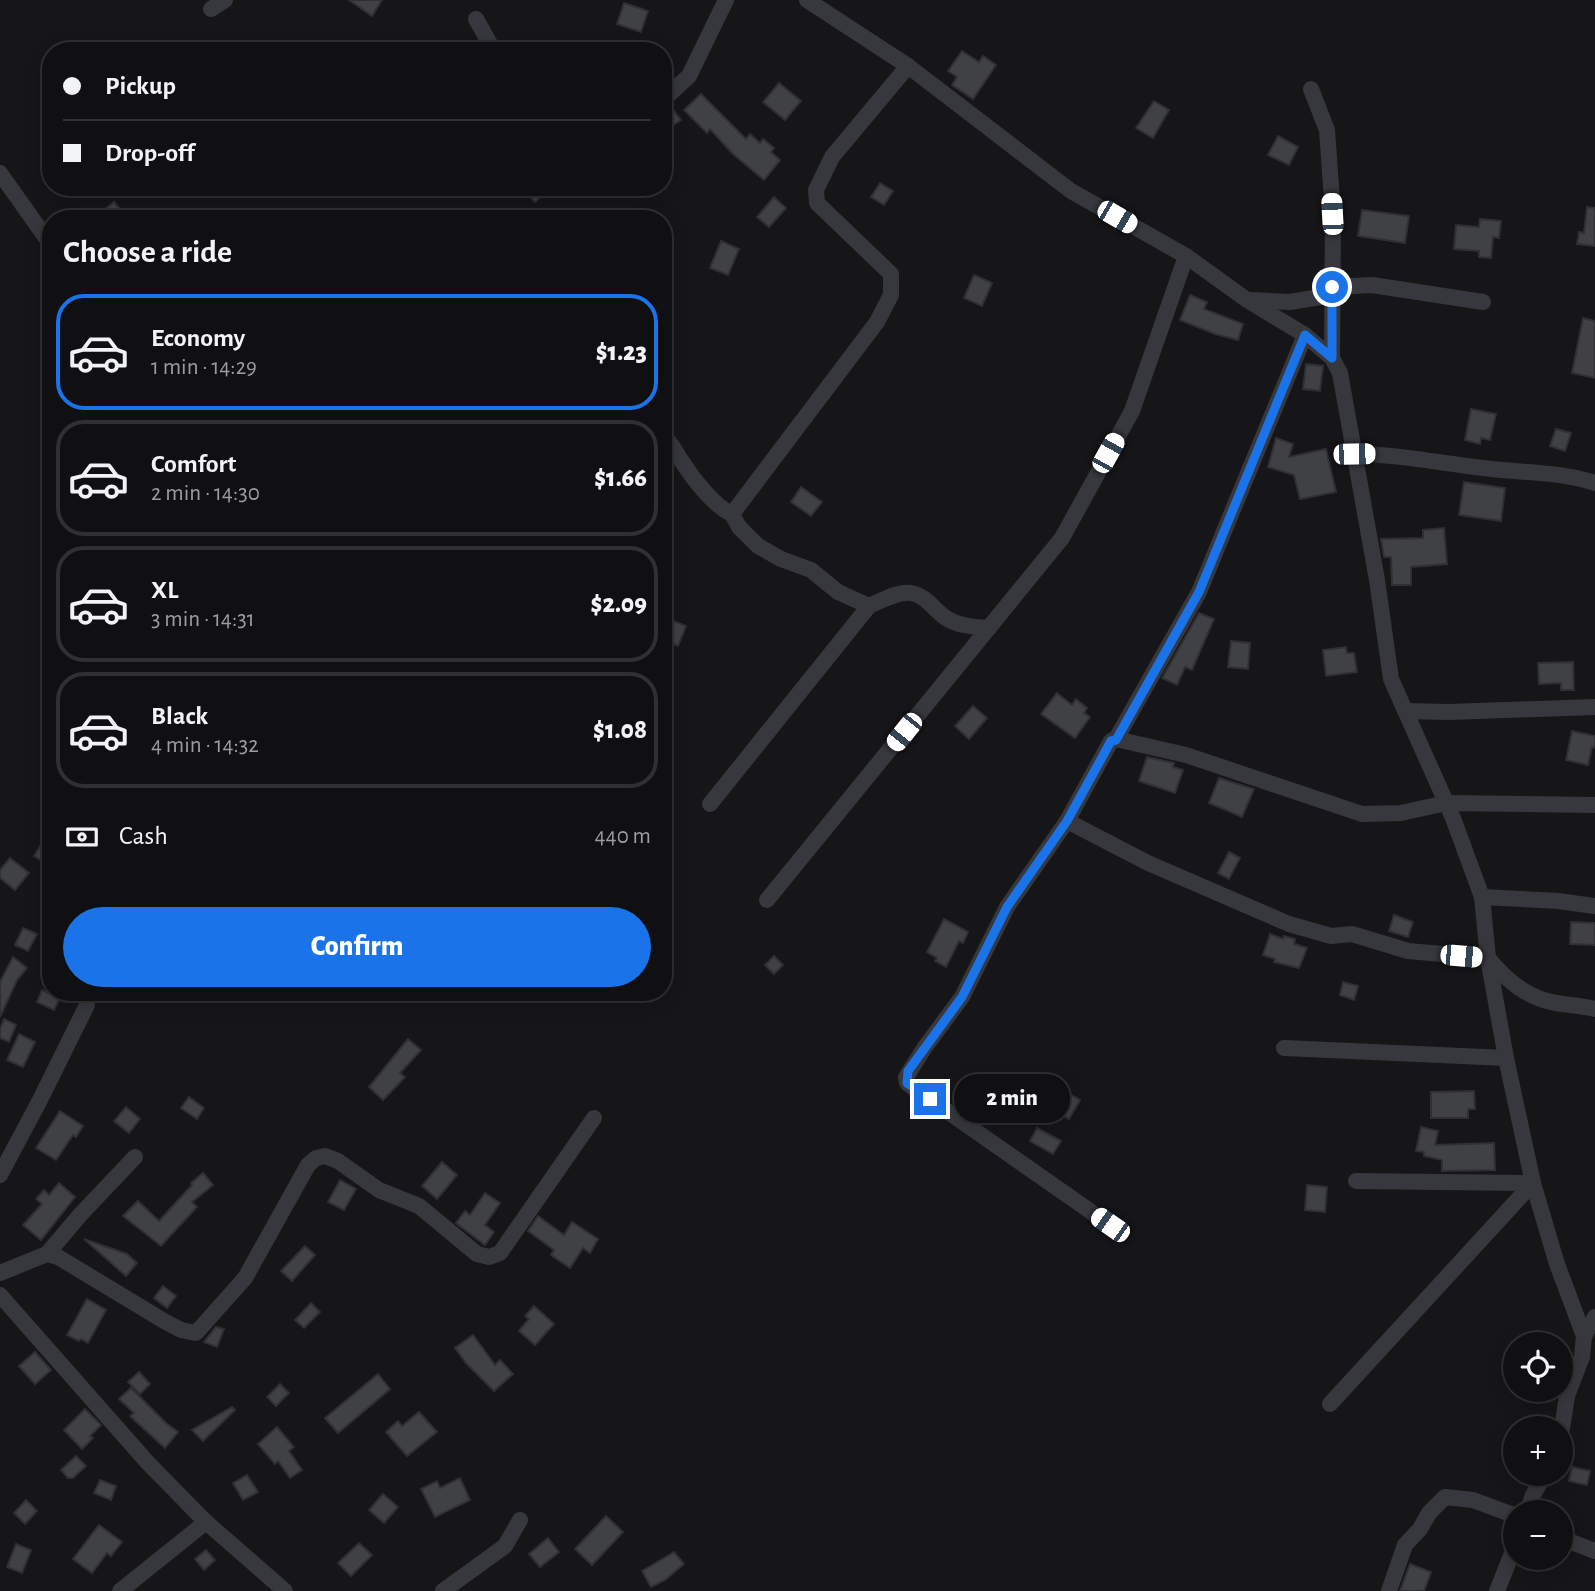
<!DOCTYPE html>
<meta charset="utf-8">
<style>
:root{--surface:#101012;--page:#19191b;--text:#f1f3f6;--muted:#9c9d9f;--line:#303032;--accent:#1a73e8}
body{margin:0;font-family:"Alegreya Sans",sans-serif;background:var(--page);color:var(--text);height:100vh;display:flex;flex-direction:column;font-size:26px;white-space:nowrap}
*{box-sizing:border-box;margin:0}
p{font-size:23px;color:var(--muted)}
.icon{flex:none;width:38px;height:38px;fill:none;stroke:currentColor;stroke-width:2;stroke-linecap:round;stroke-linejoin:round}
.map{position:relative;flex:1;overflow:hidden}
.sheet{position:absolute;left:42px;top:210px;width:630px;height:791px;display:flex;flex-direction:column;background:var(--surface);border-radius:28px;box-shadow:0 4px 18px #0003,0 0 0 2px var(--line)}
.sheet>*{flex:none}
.guide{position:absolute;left:42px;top:42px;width:630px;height:154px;border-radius:28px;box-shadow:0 4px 18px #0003,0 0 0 2px var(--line);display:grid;align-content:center;height:154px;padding:0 21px;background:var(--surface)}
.tools{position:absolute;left:1503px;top:1332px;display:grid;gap:14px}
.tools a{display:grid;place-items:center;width:70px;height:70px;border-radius:50%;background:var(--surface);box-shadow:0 4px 18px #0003,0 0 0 2px var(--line);font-size:35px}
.end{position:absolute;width:32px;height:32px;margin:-16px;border:9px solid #1a73e8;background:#fff;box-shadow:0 0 0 4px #fff}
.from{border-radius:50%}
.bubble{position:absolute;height:49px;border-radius:24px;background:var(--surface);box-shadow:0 4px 18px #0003,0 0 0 2px var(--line);font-size:23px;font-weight:800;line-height:49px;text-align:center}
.car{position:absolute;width:21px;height:42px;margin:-21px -10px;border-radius:9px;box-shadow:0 0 5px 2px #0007;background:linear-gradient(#fff 24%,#345 0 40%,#fff 0 76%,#345 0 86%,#fff 0)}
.guide b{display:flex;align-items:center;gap:24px;height:66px;font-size:26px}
.guide b+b{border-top:2px solid var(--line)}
.guide i{width:18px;height:18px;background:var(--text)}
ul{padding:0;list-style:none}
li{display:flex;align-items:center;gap:21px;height:116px;margin:0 14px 10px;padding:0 7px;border:4px solid var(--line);border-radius:28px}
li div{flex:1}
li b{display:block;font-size:26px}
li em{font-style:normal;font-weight:800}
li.selected{border-color:var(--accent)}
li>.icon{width:63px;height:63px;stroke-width:1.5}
h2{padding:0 21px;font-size:32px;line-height:84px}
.pay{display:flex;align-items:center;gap:18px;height:77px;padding:0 21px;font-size:26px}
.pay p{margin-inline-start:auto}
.primary-button{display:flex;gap:14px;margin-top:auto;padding:14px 21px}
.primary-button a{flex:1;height:80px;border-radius:42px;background:var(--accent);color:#fff;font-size:28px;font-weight:800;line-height:80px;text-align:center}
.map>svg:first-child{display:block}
</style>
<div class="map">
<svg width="1595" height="1591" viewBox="0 0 1595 1591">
<rect width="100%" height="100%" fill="#161618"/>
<!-- building -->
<g fill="#404145" stroke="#303034" stroke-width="2">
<polygon points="349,0 382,0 372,16"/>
<polygon points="624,3 648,11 641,32 617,24"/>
<polygon points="962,51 979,62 983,56 996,65 973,99 952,85 957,77 948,71"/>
<polygon points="779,83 801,101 785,120 763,102"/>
<polygon points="701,94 746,139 750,134 760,143 763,139 774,148 771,152 780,160 764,180 733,154 710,129 707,133 684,110"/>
<polygon points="1154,101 1169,110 1153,138 1136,128"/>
<polygon points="671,107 681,120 663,132 663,110"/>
<polygon points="1278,136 1298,147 1289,165 1268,155"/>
<polygon points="880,183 893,191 884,205 871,197"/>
<polygon points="521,187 551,187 535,202"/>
<polygon points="774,197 786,208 769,227 757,217"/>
<polygon points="114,202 128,219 111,219 104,210"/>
<polygon points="1587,207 1595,208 1595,246 1577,244 1579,232 1584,233"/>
<polygon points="1362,210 1409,216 1405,243 1358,236"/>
<polygon points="1480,219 1501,221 1499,238 1493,237 1491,258 1479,257 1479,251 1454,249 1456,225 1479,227"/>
<polygon points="721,241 739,249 728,275 710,268"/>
<polygon points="974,275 992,283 982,306 964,298"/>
<polygon points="1190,295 1207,302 1204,309 1243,324 1238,340 1215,334 1180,320"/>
<polygon points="1583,318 1595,321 1595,378 1572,373"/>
<polygon points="1306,364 1323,366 1320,391 1303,389"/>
<polygon points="1471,409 1496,414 1490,440 1481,438 1480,444 1465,440"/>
<polygon points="1556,429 1571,433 1565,451 1550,446"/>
<polygon points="1276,438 1293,444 1289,457 1326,449 1336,492 1300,499 1294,475 1268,467"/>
<polygon points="1464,482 1505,488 1501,521 1459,515"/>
<polygon points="801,487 822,502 811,516 791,502"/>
<polygon points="1444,528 1447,564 1411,567 1411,585 1392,585 1391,557 1384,557 1381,539 1423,538 1423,530"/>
<polygon points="1199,613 1214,619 1192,670 1185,667 1177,685 1162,678"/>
<polygon points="668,619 686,626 678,646 663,640 663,629"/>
<polygon points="1231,641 1250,643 1248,669 1228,667"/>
<polygon points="1346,647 1347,653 1354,653 1357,672 1326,676 1323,650"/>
<polygon points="1573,662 1574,690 1561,690 1561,683 1539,684 1538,663"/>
<polygon points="1057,693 1072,705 1076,699 1087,708 1084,713 1090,717 1075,738 1041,714"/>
<polygon points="973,706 987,718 969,739 955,726"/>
<polygon points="1572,731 1595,736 1595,748 1592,747 1588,765 1566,760"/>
<polygon points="1147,757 1174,763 1173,767 1183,770 1175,793 1139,781"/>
<polygon points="1219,778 1254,789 1242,817 1209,803"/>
<polygon points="51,829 51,867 34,856"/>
<polygon points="1229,852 1240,858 1229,879 1218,873"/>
<polygon points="10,858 29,873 15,890 0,878 0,870"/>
<polygon points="1394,915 1413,922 1408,937 1389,931"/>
<polygon points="944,919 968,932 963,943 959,941 946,967 935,961 937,958 927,952"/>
<polygon points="1571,922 1595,923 1595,945 1570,944"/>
<polygon points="23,928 37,934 28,951 15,945"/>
<polygon points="1270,934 1283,939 1284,936 1295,939 1294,944 1307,948 1299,968 1274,962 1275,959 1263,955"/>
<polygon points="774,956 783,965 774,974 765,965"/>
<polygon points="13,957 27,968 17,980 0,1017 0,982"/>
<polygon points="1343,982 1358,986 1354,1000 1340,995"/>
<polygon points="42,990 60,998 54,1010 37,1002"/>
<polygon points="4,1019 16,1025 9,1042 0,1038 0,1029"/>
<polygon points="19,1034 35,1042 23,1067 7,1060"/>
<polygon points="408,1039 421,1050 400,1073 405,1077 383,1100 369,1087"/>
<polygon points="1044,1079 1080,1100 1069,1119 1046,1105 1041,1114 1028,1106"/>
<polygon points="1474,1091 1475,1109 1468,1109 1468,1118 1431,1118 1431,1092"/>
<polygon points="189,1097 204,1108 197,1119 181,1108"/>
<polygon points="126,1107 140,1119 129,1133 114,1121"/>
<polygon points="60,1111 83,1126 76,1137 73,1135 56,1160 36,1148"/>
<polygon points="1421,1127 1438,1131 1435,1145 1494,1143 1495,1170 1442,1171 1442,1160 1424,1156 1424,1152 1416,1151"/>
<polygon points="1037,1128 1061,1141 1053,1154 1030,1141"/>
<polygon points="442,1162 457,1175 437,1199 422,1186"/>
<polygon points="203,1173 213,1185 192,1202 197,1207 161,1246 123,1216 138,1201 159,1221 192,1185 191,1183"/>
<polygon points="340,1180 356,1189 344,1210 328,1202"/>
<polygon points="59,1183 75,1197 41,1240 23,1225 42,1204 36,1199 44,1190 49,1195"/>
<polygon points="1307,1185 1327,1187 1325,1212 1305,1210"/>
<polygon points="485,1193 500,1203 485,1225 494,1232 485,1245 456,1223 465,1211 470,1215"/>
<polygon points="538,1216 564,1235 572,1222 598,1239 590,1253 583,1248 570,1268 551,1255 554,1250 528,1231"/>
<polygon points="84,1239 127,1254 137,1263 126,1276"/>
<polygon points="305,1246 315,1255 292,1281 281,1271"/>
<polygon points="163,1286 176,1296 167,1308 154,1298"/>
<polygon points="87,1299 106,1310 88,1343 81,1339 79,1341 67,1335"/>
<polygon points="311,1303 320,1312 304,1328 295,1320"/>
<polygon points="534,1306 554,1324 535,1345 519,1331 529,1319 525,1316"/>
<polygon points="216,1327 224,1329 217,1347 204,1342"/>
<polygon points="473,1335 495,1365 500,1360 513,1374 494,1391 466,1363 455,1348"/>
<polygon points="35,1352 51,1370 35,1384 19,1366"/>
<polygon points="139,1372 150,1384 140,1394 128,1382"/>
<polygon points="378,1374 390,1389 338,1433 325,1418"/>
<polygon points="280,1384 289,1393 276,1406 267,1397"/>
<polygon points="131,1388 166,1423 178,1432 165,1448 130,1416 134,1413 119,1399"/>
<polygon points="232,1407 235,1410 203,1441 192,1430"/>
<polygon points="85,1409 101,1425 90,1436 93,1438 82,1449 64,1430"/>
<polygon points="419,1412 437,1432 407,1456 386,1432 398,1421 402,1426"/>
<polygon points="277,1427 294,1447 289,1451 302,1470 290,1478 278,1461 275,1464 258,1444"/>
<polygon points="76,1456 86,1466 73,1478 68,1478 61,1470"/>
<polygon points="1572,1467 1590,1471 1587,1485 1569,1481"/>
<polygon points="247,1475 258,1492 243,1500 233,1483"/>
<polygon points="460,1478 470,1500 435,1517 421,1489 437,1481 440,1488"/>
<polygon points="100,1480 116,1486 111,1500 94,1493"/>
<polygon points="383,1494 398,1507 384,1523 369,1510"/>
<polygon points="26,1500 37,1511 25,1524 14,1513"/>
<polygon points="606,1516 623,1532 592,1565 575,1549"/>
<polygon points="99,1525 122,1542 111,1556 107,1553 92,1573 73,1559"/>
<polygon points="548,1538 559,1552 540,1567 529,1554"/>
<polygon points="359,1543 372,1555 351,1576 338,1563"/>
<polygon points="16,1544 31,1550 22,1573 7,1567"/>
<polygon points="206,1550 215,1560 204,1570 195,1559"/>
<polygon points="674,1552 684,1564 665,1580 651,1587 642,1571"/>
<polygon points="1410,1564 1431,1572 1424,1591 1400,1591"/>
</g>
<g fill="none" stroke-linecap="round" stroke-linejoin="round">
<!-- street -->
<g stroke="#37383d" stroke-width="16">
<polyline points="807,0 908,66 1071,191 1186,256 1247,300 1305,335 1332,358 1340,373 1377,580 1391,679 1453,818 1482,897 1488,958 1506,1058 1533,1183 1557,1264 1584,1336 1582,1357 1567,1396 1561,1435"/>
<polyline points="211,9 225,0"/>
<polyline points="476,19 494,51"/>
<polyline points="1311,89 1327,130 1333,214 1332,358"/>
<polyline points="663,100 689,76 726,0"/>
<polyline points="0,173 51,245"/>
<polyline points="1333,287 1372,285 1483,302"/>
<polyline points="1249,300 1290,302 1332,295"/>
<path d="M663,436C672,442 676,454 683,463C693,479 715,507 732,514L877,322L891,295V274L817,203L816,190L832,157L908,66"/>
<path d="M1354,454C1397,454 1439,463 1483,468C1520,473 1558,471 1595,483"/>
<path d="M732,514L739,527L758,546L781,559L811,570L838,592L869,606C881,601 898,591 911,593C927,596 934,610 946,618C958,626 975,627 989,628"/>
<polyline points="1405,711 1449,712 1595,707"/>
<polyline points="1116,739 1199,592 1305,335"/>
<polyline points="710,804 869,606"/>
<path d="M1067,821L1148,863L1289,924L1331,936L1352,934L1408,951L1488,958C1506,980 1527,998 1556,1003C1569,1005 1582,1006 1595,1009"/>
<polyline points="1482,897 1558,901 1595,906"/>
<polyline points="767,900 1062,538 1132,411 1186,256"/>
<polyline points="1284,1048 1506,1058"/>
<polyline points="0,1175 40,1100 87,1005"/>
<polyline points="1110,1225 907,1083 906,1077 925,1047 962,997 1007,907 1067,821 1111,741 1116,739 1186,755 1362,814 1401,813 1446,803 1595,805"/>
<polyline points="47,1254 80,1215 135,1157"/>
<polyline points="0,1273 47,1254 58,1257 164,1321 181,1330 196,1333 245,1278 308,1165 316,1158 325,1156 338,1161 379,1190 419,1206 477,1254 489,1257 500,1253 594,1118"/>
<polyline points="0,1295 148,1463 206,1522 285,1591"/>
<polyline points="1584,1336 1595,1317"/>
<polyline points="1330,1404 1533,1183 1356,1181"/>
<polyline points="1527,1512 1533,1495 1545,1474"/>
<polyline points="1561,1538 1595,1551"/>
<polyline points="120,1591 206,1522"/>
<polyline points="443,1591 505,1546 520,1520"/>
<polyline points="1389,1591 1405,1545 1420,1529 1429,1513 1445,1497 1473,1500 1516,1516"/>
<polyline points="1497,1591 1516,1543"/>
</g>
</g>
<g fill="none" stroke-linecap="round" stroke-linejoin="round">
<!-- route -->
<polyline stroke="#1a73e8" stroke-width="9" points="930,1099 907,1083 908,1071 962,997 1007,907 1067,821 1111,741 1116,740 1199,592 1305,335 1332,358 1332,287"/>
</g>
</svg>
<div class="tools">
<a><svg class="icon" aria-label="locate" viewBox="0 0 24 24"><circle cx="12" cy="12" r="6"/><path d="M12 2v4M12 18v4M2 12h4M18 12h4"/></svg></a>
<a>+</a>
<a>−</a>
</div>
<i class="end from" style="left:1332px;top:287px"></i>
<i class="end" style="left:930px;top:1099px"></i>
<div class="bubble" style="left:954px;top:1074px;width:116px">2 min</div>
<i class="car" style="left:1332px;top:214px;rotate:357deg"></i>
<i class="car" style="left:1117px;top:217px;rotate:120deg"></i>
<i class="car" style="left:1108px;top:453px;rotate:29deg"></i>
<i class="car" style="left:1354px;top:454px;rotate:89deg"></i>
<i class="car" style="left:904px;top:732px;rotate:219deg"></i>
<i class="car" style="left:1461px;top:956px;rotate:95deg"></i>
<i class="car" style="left:1110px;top:1225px;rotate:305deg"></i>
<div class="guide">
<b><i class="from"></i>Pickup</b>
<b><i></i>Drop-off</b>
</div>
<section class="sheet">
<h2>Choose a ride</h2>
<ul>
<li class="selected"><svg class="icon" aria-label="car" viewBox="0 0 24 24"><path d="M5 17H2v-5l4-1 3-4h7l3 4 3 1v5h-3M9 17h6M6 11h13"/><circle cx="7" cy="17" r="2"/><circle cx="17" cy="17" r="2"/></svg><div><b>Economy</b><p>1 min · 14:29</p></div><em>$1.23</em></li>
<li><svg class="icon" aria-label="car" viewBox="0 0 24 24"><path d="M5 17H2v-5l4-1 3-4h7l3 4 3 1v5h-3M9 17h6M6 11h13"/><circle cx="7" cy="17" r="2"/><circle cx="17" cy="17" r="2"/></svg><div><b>Comfort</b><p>2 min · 14:30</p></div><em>$1.66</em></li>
<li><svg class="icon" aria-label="car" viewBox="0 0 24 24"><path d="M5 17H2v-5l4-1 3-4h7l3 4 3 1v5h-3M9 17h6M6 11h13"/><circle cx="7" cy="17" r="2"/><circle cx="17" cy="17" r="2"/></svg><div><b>XL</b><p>3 min · 14:31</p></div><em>$2.09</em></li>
<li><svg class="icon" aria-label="car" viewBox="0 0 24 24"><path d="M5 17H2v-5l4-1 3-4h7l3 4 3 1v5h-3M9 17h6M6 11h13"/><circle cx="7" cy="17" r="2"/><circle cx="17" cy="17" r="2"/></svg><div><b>Black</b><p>4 min · 14:32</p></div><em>$1.08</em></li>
</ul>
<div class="pay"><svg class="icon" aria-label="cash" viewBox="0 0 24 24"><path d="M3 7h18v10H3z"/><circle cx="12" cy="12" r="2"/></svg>Cash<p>440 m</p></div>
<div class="primary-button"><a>Confirm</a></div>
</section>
</div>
